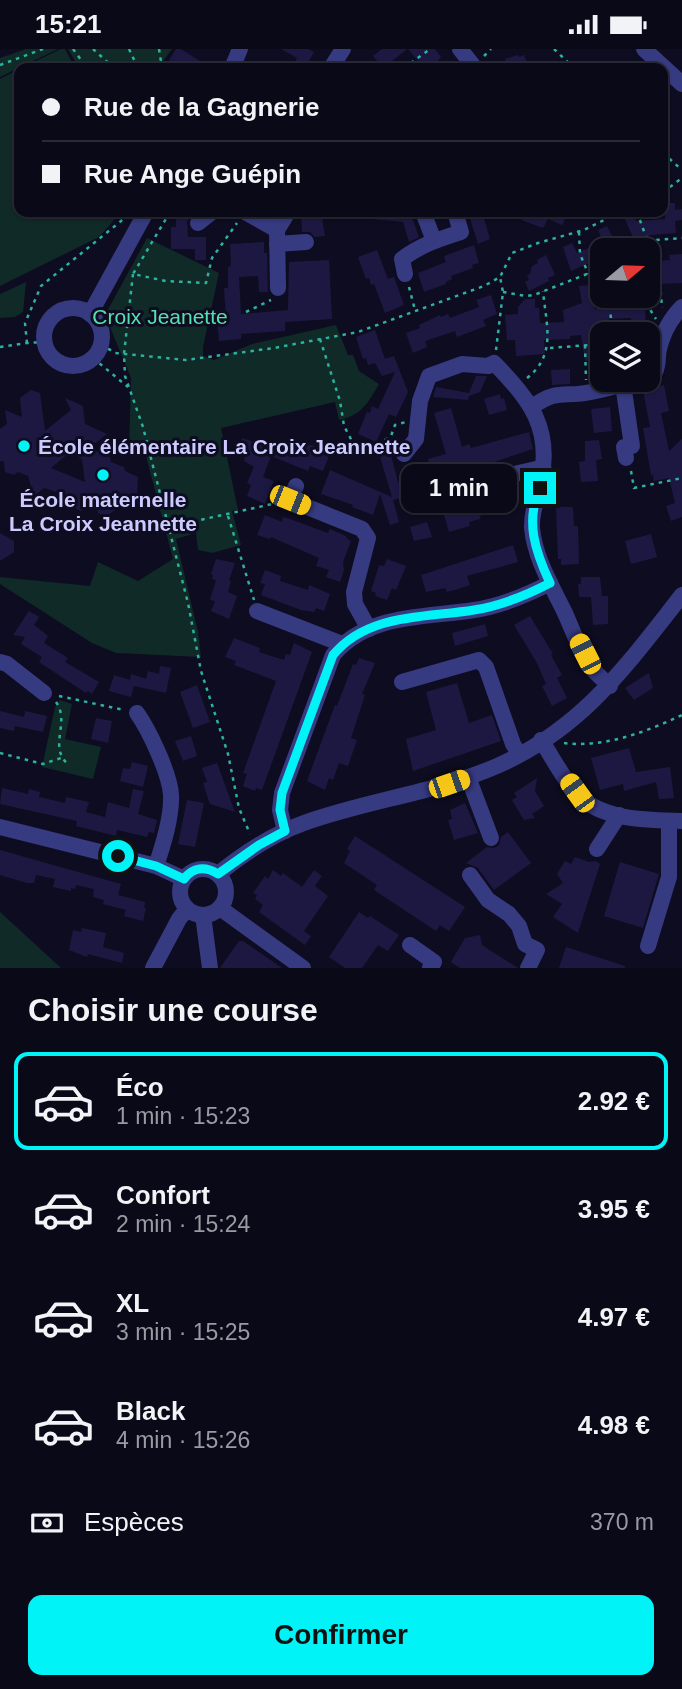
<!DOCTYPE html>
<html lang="fr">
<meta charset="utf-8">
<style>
:root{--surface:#0a0918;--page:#181725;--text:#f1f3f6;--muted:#999aa2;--line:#2a2a37;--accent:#00f3f6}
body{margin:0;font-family:Arial,sans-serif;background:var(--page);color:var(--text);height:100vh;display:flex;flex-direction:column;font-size:26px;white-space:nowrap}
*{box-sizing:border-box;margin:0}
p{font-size:23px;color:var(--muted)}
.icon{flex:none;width:38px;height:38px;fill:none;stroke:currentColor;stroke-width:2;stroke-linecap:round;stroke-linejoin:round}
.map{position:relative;height:919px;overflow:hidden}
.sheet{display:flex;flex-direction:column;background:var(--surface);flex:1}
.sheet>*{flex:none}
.guide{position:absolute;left:14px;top:14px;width:654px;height:154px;border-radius:14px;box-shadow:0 2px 5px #0004,0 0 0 2px var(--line);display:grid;align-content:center;height:154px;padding:0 28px;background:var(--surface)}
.needle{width:46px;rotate:71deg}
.buttons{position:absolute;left:590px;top:189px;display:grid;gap:14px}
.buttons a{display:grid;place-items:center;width:70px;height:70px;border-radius:14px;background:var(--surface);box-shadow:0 2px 5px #0004,0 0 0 2px var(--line);font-size:35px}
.end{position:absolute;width:32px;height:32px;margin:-16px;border:9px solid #00f3f6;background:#111;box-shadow:0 0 0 4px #111}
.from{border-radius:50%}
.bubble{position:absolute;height:49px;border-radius:14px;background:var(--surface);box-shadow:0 2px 5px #0004,0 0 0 2px var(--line);font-size:23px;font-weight:800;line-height:49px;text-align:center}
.car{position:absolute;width:21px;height:42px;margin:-21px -10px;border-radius:9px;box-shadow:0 0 5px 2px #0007;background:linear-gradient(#f5c518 24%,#345 0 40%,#f5c518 0 76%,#345 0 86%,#f5c518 0)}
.guide b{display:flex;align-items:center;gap:24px;height:66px;font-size:26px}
.guide b+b{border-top:2px solid var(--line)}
.guide i{width:18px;height:18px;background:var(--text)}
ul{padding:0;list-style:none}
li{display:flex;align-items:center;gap:21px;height:98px;margin:0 14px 10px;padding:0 14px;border:4px solid transparent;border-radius:14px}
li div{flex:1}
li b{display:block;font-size:26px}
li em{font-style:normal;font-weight:800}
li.active{border-color:var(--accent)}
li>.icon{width:63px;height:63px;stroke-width:1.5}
h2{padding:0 28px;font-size:32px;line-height:84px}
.pay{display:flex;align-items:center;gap:18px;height:77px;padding:0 28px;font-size:26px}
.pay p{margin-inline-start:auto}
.action{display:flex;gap:14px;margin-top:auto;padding:14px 28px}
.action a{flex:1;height:80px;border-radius:14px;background:var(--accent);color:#111;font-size:28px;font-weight:800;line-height:80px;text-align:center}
.status{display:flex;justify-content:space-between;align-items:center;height:49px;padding:0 35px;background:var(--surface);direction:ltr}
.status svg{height:19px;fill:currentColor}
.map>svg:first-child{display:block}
</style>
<div class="status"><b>15:21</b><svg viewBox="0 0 49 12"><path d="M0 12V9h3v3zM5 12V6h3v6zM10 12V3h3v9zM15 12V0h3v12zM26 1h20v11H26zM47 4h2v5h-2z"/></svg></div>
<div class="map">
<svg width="682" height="919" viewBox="0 0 682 919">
<rect width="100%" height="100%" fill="#0e0c20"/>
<!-- green -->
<g fill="#0f2a27">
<polygon points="26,0 58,0 0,28 0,9"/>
<polygon points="61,0 65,0 75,19 21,19"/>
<polygon points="68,0 172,0 158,19 79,19"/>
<polygon points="19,20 19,163 121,163 99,188 0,237 0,30"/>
<path d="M147,189L219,224L203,298V307L214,311L252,295L336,276L348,306H353L359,322L379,335C368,354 362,366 339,371L335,353L221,379L238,461L232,462L241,496L212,504L198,501L196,484L176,490L198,583L201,608L116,604L92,594L0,535V528L90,537L98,513L138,532L173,510L146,407L129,401L131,329L105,266Z"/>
<polygon points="26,233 23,263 15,268 0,269 0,245"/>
<polygon points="60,651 72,655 65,690 101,698 93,730 42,718 55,658"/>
<polygon points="0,863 61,919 0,919"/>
</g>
<!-- building -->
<g fill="#1d1841" fill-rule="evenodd">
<polygon points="176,0 181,0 200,12 196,19 175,19 177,15 169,11"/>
<polygon points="281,0 308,0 314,3 309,12 321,19 292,19 297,9"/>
<polygon points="382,0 407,0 391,13 396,19 383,19 373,7"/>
<polygon points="408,0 435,0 441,8 438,11 444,19 424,19"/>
<polygon points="518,6 519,8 524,6 529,19 508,19 505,10"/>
<polygon points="664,154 675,154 675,161 682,160 682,171 675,172 676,184 651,186 635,193 624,168 633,163 636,172 665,170"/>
<polygon points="179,163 193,163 187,173 188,188 206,188 206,211 195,211 195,200 171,200 171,178 176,178 176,168"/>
<polygon points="301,163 321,163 325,187 315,188 310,183 302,183"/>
<polygon points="373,163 410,163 419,188 409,193 403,173 372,170"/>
<polygon points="468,163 482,163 490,190 478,195"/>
<polygon points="525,163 569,163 562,176 548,170 543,179 521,171"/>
<polygon points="607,177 619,201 602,201 602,208 571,222 563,198 572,194 577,204 603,193 598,181"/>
<polygon points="264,193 264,204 267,204 268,243 259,243 258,227 239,228 241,265 288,261 289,213 329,211 332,270 285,273 285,282 241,285 241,290 219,292 217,270 226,270 224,239 228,239 228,218 231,217 230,195"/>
<polygon points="474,196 479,214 472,216 473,219 451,227 452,230 446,233 446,235 424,243 418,224 446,213 444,207"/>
<polygon points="377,201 388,230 394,228 404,256 385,264 374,235 371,236 369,229 366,230 358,208"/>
<polygon points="682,205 682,234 657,235 658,254 648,254 648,230 651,228 648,213 670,211 669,206"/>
<polygon points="546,206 555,226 548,229 549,232 529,242 525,233 529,231 527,226 530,225 532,217 538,214 537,211"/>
<polygon points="593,236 595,260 619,259 618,247 628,247 629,258 645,258 646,285 632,285 631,269 609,270 606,284 602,285 602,311 585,312 581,286 570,287 570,290 544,291 545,305 516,307 515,291 507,291 505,266 518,265 518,258 525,250 535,250 535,259 539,259 540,274 564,273 563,261 582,254 579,237"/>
<polygon points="491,246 497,265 483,271 486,277 457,288 455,282 425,292 427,298 413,304 406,284 420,279 419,276 440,266 441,268 448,265 450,269 479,258 476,251"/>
<polygon points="375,281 385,310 394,307 408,343 396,368 389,365 376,393 358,385 367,363 370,364 372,357 378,360 395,323 382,327 375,314 368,316 366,309 363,310 356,288"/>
<polygon points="570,320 570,335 552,336 551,321"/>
<polygon points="476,327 487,327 480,343 469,347 468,351 433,348 436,338 469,344"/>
<polygon points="664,336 669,362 661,364 669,402 682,390 682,468 671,472 666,457 675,454 669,429 654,432 653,425 651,426 643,379 650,378 643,341"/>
<path d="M31,341L40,344L45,382L71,361L65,349L83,357L85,375L107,385L89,399L110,408L111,413L124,418L125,422L138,428L137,449L129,455L125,453L106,468L98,464L95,450L81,462L72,458L71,454L63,450L62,445L44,439L34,447L28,427L18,423L14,426L5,423L4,413L0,412V380L7,375L5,361L22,368L20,349ZM69,404L82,410L85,433L51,419Z"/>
<polygon points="500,345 501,350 504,349 507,361 489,366 484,350"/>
<polygon points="610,358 612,382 594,384 591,360"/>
<polygon points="451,359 462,398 469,395 471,399 529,383 533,400 482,417 433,429 428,410 446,405 434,364"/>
<polygon points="242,389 283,402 287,392 298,397 300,393 331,402 323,422 310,417 308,422 271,407 263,428 274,432 265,455 247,447 251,436 247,434 254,418 244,412 245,408 238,405"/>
<polygon points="599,391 602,410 596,411 598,432 581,433 579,413 585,412 585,392"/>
<polygon points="388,395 398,433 413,428 418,444 393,451 399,473 390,476 380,445 373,466 352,458 353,456 321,445 330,421 392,448 377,398"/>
<polygon points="507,441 512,458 480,467 480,470 469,473 470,477 449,483 444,466 465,460 463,451"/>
<polygon points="556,458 573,458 574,477 578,477 579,515 561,516 561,510 558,510"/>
<polygon points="265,466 282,473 283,468 290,470 328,484 330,480 346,487 346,489 351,492 343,513 344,521 340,533 326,528 329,521 316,517 319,509 271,488 270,490 257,486"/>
<polygon points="427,473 432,488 414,492 410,478"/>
<polygon points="0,484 14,492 14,503 0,512"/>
<polygon points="651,485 657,508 631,515 625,492"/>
<polygon points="513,496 518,513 467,527 470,536 458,540 447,543 445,539 426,543 421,526"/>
<polygon points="216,510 235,514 229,531 231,532 228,543 237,547 229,570 211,562 215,552 210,551 216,531 212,530 213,526 211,525"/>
<polygon points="387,510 406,517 396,541 392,539 387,551 375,547 376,544 371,542 379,516 384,517"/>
<polygon points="265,521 281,527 280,532 308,541 309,536 330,545 324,562 316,559 314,563 301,561 261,546 265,535 260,534"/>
<polygon points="581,528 600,528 602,547 608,547 608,575 593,576 591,548 579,548 578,535 581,535"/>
<polygon points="29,562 39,568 34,576 48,587 44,594 68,609 65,613 99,633 92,645 88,642 86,644 39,613 42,608 21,595 25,588 13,586"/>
<polygon points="530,567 553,605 551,606 562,626 557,629 567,649 552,657 542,637 546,635 537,614 514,576"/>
<polygon points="485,575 488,587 455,597 452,584"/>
<polygon points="234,589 260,599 259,603 284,611 286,605 290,606 294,594 312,603 262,741 256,739 255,742 243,737 247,725 243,724 276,632 234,616 236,612 225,608"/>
<polygon points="359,609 375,614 362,645 365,646 351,689 357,691 348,717 339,714 333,731 329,729 325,741 307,732 335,656 337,657 353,615 356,616"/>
<polygon points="160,617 171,619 166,644 134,637 131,648 109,642 114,626 130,631 131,625 146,630 148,622 159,625"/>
<polygon points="649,624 653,639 634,651 625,639"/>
<polygon points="457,634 469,674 492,666 501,692 413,722 406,690 436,681 426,643"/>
<polygon points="197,636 210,673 193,679 180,643"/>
<polygon points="0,662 24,668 25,662 47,667 43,683 15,677 14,682 0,679"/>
<polygon points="96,669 112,672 108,694 91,690"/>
<polygon points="191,687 197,707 183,712 175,692"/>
<polygon points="629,699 636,723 670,718 674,749 659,750 656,733 624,742 623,735 600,741 591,709"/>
<polygon points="132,713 148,717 143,738 120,732 123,719 130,720"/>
<polygon points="217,714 235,763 210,755 203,734 207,733 202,719"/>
<polygon points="537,729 535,742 544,757 532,765 535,769 524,771 512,751 517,748 514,744"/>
<polygon points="2,739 28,745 29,740 40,743 39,748 65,754 66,748 89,753 86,763 105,768 108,753 129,759 133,740 144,742 138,765 157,771 154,784 149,783 147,788 117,781 116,787 76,777 77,772 0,755"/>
<polygon points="187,751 204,754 195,798 178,795"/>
<polygon points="465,754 478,784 454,791 448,771 452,770 450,761"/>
<polygon points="508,783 531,814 494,841 478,819 466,814 487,798 494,799 499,796 501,788"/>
<polygon points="355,787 465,858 449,882 440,876 436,882 374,841 377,836 344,814 350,802 347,800"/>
<polygon points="0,801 121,835 118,846 145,853 144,859 146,859 143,872 124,867 126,861 103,855 104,851 93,848 94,840 76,836 75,840 71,839 71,842 53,838 55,830 36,826 34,834 27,834 0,826"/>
<polygon points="575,808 589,813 596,812 600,815 578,884 553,868 562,855 546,845 563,834 557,825 565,812 571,815"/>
<polygon points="620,813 659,825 643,879 604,867"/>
<polygon points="273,821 281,827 283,824 302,838 314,821 322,827 315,837 328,847 304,882 311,887 305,896 259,863 263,856 255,850 257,846 253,844 265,827 268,830"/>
<polygon points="359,863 368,869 370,867 399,886 388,902 378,896 362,919 345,919 329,908"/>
<polygon points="82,879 106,884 103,898 124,904 122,914 88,905 87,908 69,901 73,881 81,883"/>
<polygon points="480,886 482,896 518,919 460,919 451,913 465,889"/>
<polygon points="239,892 243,892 282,919 220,919"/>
<polygon points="566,898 625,917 625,919 559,919"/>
</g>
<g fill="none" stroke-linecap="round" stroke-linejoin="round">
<!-- path -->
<g stroke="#2cb29e" stroke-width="2.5" stroke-dasharray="3.5 5" stroke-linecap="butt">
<polyline points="73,0 87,19"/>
<polyline points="93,0 114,19"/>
<polyline points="129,0 138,19"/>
<polyline points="159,0 162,19"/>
<polyline points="554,0 574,19"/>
<polyline points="484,7 491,0"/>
<polyline points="0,16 43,0"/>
<polyline points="404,19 430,0"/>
<polyline points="663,104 682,121"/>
<polyline points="663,143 682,129"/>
<polyline points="170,163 133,225 166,232 206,234 212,209 237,174"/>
<polyline points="637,163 650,199 658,206 662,259"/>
<polyline points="579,183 580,205 588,224 595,232 598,258 646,254 656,270"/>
<polyline points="644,201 650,199 655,191 682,189"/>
<polyline points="133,225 124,305 125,327 143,378 188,554 201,622 228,705 239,759 250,785"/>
<polyline points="409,238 415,261"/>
<polyline points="503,243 526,247 534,246 602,219"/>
<polyline points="610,257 612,285"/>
<polyline points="246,263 271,251"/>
<polyline points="320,290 340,352 344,377 353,394 373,399 391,387 395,376 406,373"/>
<polyline points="27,294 25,274 41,237 126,168 128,163"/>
<polyline points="101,295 115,304 186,311 274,299 358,283 484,237 500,228 512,204 538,194 584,181 620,163"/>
<polyline points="585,296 586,331"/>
<polyline points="0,298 27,294 44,293"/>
<polyline points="550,299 602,295"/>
<polyline points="496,301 503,243 500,228"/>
<polyline points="93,309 128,338"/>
<path d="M527,329C557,306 546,275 543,242"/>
<polyline points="413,416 423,434"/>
<polyline points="631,422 634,439 682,429"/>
<polyline points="228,467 254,551"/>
<polyline points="168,478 277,454"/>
<polyline points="59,647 124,661"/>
<path d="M56,653C71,674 47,698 69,716"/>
<path d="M564,694C604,699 646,683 682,666"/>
<polyline points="0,704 43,715 61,709"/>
</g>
<!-- minor -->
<g stroke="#363a80" stroke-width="16">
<polyline points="460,0 475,19"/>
<polyline points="644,0 682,35"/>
<polyline points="232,19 240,0"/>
<polyline points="331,19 343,0"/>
<polyline points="245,163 277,181 288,163"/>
<polyline points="423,163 434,192"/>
<polyline points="198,174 212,163"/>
<polyline points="277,181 278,239"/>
<polyline points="277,195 306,193"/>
<path d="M405,225L402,210C420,196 440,190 461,183L455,163"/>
<circle cx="73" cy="288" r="29"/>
<polyline points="90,265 146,163"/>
<path d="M648,326L655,323C659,315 657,308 659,300C663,283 670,270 682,258"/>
<polyline points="623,335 632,397 624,398 626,409"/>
<path d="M532,358C558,339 564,349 591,343C605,340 622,336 635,331"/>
<path d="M404,405L416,390L420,352L429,327L462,315L488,317L494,314C530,350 552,379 541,432C538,449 531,462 532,479C535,510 552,537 565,564C573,582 580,602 591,618C596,625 604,631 610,637"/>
<polyline points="296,437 290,451 362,480 368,489 354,543 355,555 369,580"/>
<polyline points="431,444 536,420 544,421"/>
<polyline points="257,562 342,595"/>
<polyline points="0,613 7,615 44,644"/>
<polyline points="402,633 479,611 486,618 513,695 519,705"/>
<path d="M137,664C149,681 170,725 171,746C172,768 163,796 156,817"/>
<path d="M541,691C553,709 563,730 578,746C604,772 648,771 682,772"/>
<polyline points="468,728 491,789"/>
<polyline points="0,778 156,817 184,830"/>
<path d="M285,782L280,761L282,744L333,606C368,564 425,569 474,561C500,557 527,546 550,534"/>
<polyline points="597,800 619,766"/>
<circle cx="203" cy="843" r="23"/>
<path d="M218,825C244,804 273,785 304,774C368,751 435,744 497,717C583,679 626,617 682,546"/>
<polyline points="470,826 488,851 509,865 519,877 525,895 537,901 528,919"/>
<polyline points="220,859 303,919"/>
<polyline points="203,866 210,919"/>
<polyline points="410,896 434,913 430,919"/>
<polyline points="648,897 669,828 669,772"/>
<polyline points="153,919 179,870 187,860"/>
</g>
</g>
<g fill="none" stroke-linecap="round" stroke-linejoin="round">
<!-- route -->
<path stroke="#00f3f6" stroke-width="9" d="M118,807L156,817L184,830C193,818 205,817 218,825L259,796L285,782L280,761L282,744L333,606C368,564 425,569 474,561C500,557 527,546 550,534C535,502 525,472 540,439"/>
</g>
<!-- markers -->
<g fill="#00f3f6" stroke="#0e0c20" stroke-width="2.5">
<circle cx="24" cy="397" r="7"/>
<circle cx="103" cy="426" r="7"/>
</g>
<g text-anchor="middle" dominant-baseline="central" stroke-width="6" stroke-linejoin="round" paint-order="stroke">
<!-- park labels -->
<g font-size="21" fill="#56e0b1" stroke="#0e0c20">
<text x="160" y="267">Croix Jeanette</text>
</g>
<!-- poi labels -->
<g font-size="21" font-weight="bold" fill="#cccbff" stroke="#0e0c20" text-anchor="start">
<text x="38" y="397">École élémentaire La Croix Jeannette</text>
<text x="103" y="450" text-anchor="middle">École maternelle<tspan x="103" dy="24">La Croix Jeannette</tspan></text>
</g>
</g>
</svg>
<div class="buttons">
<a><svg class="needle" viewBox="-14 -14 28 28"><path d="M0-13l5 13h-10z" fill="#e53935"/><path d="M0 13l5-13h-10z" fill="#999aa2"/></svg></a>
<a><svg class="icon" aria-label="layers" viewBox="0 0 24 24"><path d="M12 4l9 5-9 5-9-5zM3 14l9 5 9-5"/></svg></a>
</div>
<i class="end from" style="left:118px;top:807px"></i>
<i class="end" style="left:540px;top:439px"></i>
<div class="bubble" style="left:401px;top:415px;width:116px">1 min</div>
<i class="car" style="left:290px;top:451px;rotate:112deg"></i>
<i class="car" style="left:585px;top:605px;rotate:333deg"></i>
<i class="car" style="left:449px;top:735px;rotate:71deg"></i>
<i class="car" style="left:577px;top:744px;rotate:324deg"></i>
<div class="guide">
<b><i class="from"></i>Rue de la Gagnerie</b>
<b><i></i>Rue Ange Guépin</b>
</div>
</div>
<section class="sheet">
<h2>Choisir une course</h2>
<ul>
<li class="active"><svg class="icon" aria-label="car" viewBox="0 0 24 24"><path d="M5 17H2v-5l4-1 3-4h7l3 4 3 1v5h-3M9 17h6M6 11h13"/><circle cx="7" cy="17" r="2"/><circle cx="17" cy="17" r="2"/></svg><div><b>Éco</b><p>1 min · 15:23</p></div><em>2.92 €</em></li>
<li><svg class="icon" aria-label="car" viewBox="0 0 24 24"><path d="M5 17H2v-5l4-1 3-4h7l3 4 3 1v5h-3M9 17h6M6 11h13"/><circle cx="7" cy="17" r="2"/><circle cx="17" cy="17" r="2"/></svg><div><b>Confort</b><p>2 min · 15:24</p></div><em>3.95 €</em></li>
<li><svg class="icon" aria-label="car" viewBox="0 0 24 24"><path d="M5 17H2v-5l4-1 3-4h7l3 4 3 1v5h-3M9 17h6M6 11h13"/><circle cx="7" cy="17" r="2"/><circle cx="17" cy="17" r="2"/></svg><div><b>XL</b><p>3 min · 15:25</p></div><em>4.97 €</em></li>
<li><svg class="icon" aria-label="car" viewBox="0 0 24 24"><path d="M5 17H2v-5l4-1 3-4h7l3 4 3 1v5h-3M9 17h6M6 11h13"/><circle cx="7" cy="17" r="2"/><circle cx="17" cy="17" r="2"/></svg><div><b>Black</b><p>4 min · 15:26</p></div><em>4.98 €</em></li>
</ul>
<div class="pay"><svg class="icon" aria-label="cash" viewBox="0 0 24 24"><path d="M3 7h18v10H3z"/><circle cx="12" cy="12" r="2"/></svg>Espèces<p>370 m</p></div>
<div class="action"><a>Confirmer</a></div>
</section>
